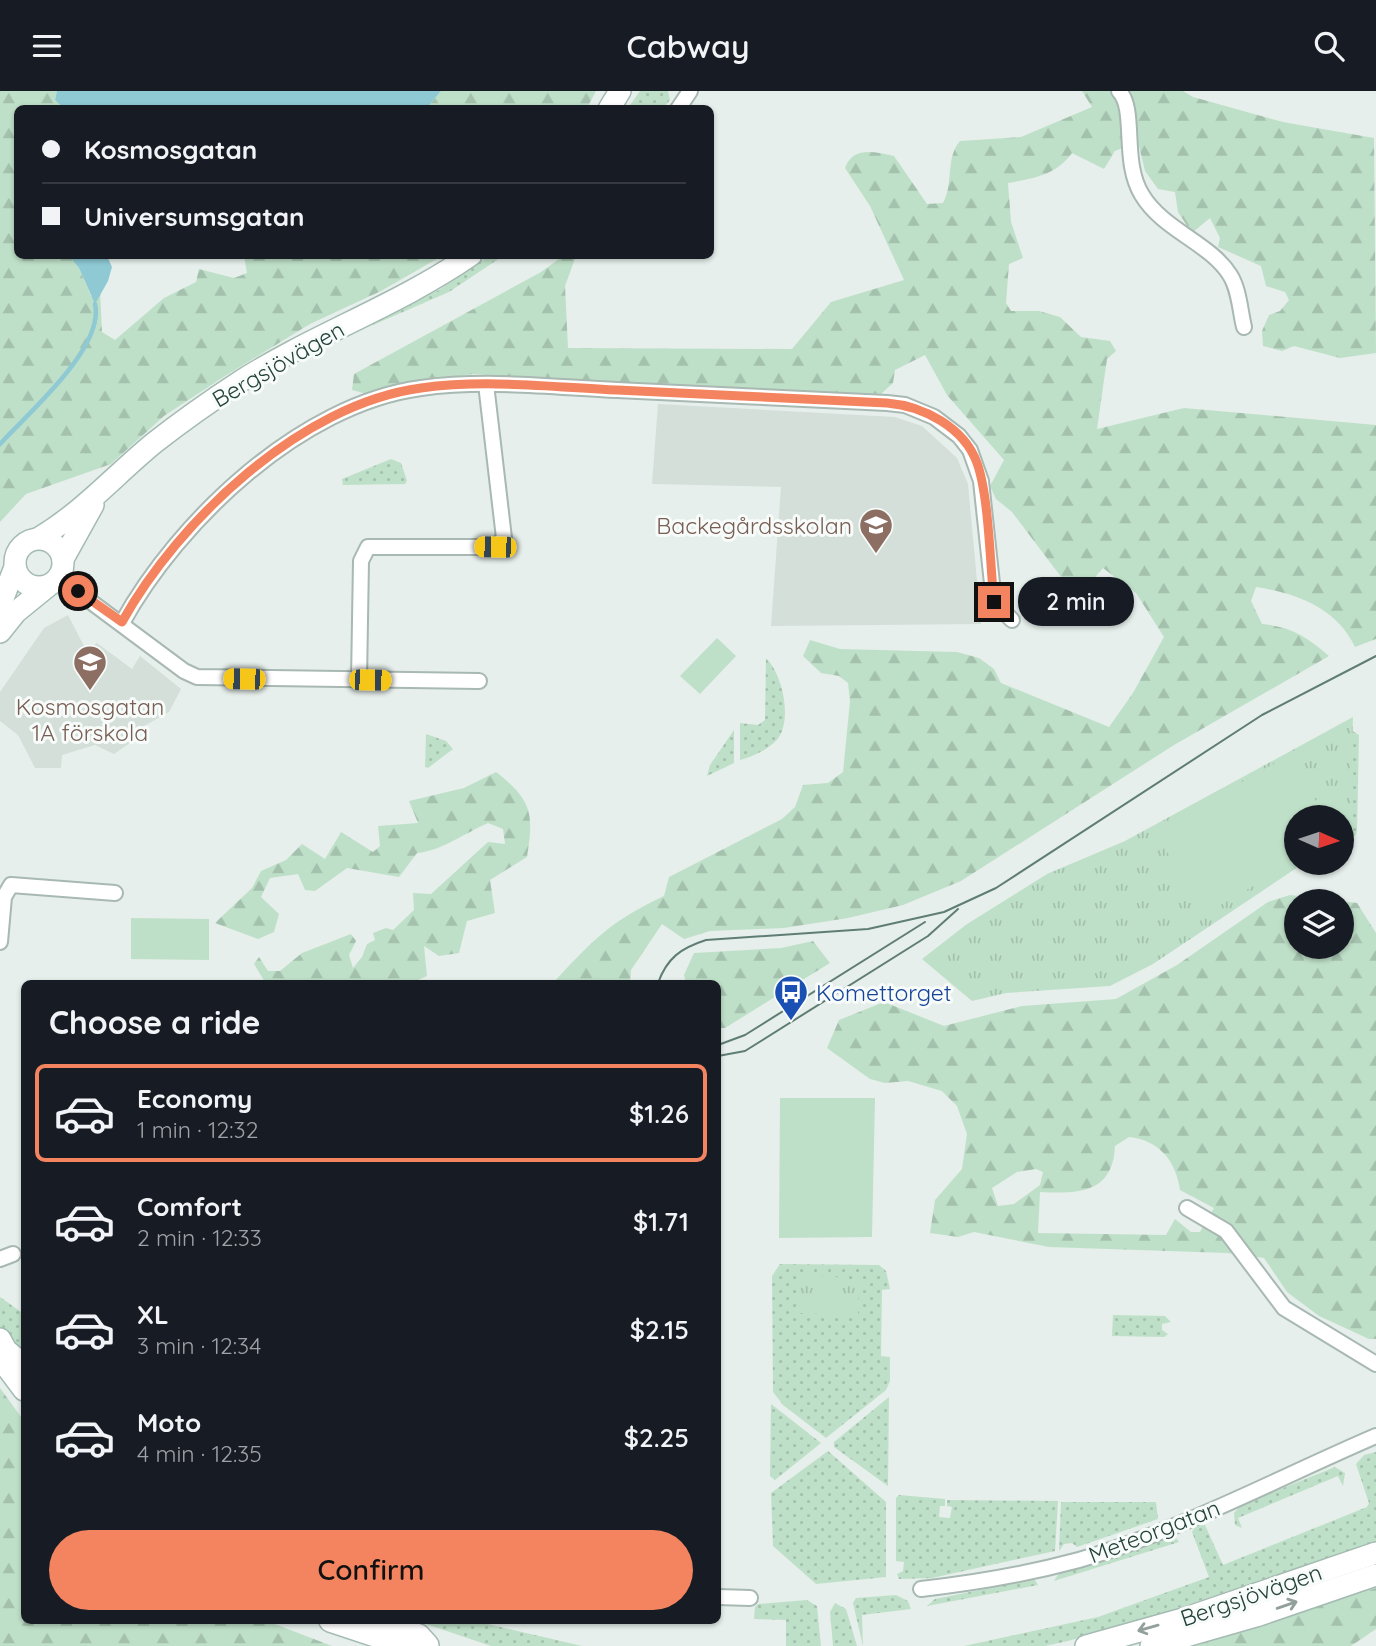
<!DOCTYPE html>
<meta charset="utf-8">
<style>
:root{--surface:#171b24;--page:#20242c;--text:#f1f3f6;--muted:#9ea1a6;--line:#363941;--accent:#f4845f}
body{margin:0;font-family:Quicksand,sans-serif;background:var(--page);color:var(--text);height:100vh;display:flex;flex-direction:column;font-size:26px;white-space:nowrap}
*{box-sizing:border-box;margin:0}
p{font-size:23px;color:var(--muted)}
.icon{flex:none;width:38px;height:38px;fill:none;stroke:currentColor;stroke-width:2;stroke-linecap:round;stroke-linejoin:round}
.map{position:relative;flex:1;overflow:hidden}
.side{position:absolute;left:21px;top:889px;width:700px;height:644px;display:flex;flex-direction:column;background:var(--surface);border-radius:10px;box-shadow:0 2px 5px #0004}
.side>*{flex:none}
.top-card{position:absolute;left:14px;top:14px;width:700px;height:154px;border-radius:10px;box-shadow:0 2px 5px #0004;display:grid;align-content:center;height:154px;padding:0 28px;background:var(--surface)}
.needle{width:46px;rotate:93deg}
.fabs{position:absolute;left:1284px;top:714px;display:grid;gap:14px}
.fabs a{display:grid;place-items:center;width:70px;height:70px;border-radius:50%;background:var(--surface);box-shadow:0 2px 5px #0004;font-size:35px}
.end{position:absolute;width:32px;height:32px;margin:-16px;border:9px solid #f4845f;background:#111;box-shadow:0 0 0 4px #111}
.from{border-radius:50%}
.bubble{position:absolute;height:49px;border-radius:24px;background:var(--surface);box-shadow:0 2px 5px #0004;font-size:23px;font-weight:600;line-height:49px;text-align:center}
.car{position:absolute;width:21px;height:42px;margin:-21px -10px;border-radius:9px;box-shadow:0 0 5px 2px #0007;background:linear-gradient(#f5c518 24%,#345 0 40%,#f5c518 0 76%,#345 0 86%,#f5c518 0)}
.top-card b{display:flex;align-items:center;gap:24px;height:66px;font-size:26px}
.top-card b+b{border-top:2px solid var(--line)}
.top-card i{width:18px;height:18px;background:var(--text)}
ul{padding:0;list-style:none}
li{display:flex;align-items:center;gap:21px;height:98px;margin:0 14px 10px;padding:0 14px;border:4px solid transparent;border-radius:10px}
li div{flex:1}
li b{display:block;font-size:26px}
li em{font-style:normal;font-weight:600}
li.on{border-color:var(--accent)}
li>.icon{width:63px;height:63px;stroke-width:1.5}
h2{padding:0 28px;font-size:32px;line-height:84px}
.button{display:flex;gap:14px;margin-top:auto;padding:14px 28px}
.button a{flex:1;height:80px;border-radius:42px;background:var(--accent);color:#111;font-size:28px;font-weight:600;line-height:80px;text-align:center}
header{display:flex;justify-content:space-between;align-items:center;height:91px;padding:0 28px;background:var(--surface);font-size:32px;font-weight:600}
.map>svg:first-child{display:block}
</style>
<header><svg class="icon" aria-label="menu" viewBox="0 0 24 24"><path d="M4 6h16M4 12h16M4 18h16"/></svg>Cabway<svg class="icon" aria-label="search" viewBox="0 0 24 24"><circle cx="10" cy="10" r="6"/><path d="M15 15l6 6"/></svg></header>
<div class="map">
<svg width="1376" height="1555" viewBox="0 0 1376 1555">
<defs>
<pattern id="grass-dots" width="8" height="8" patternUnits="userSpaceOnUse" patternTransform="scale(1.75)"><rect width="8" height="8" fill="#bfe0c8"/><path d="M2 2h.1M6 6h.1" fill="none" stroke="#a4c1ad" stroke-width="1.8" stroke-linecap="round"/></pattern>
<pattern id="forest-firs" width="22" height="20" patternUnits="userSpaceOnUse" patternTransform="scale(1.75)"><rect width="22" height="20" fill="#bfe0c8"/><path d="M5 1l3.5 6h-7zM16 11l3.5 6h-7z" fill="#a4c1ad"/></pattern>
<pattern id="park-tufts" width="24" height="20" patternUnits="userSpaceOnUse" patternTransform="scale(1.75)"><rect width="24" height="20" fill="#bfe0c8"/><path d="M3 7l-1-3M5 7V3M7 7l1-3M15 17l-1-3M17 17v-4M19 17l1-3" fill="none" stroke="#a4c1ad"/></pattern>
</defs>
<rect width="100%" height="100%" fill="#e6efeb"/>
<!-- built -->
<g fill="#d4dfda">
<polygon points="658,313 895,326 922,335 957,367 968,393 981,533 771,535 781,396 652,393"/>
<polygon points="68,524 86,559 97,552 132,578 140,565 181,598 169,621 128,644 130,652 114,663 95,654 62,664 61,677 35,677 18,644 0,630 0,601 44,537"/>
</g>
<!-- grass -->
<g fill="url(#grass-dots)">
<polygon points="640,0 668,0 670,9 663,17 628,17"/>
<polygon points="489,165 503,165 449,201 373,234 372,231 439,199"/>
<polygon points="391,368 401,372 407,390 405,393 343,394 342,388"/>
<path d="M766,567C782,583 792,625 779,646C772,657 752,666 740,669V632L758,634L765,629Z"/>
<polygon points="734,639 734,672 707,685 710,674"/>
<polygon points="1351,639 1359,644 1357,740 1356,744 1342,754"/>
<polygon points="426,643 446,650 453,658 428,677 425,676"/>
<polygon points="780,1173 879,1174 886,1180 890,1198 882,1199 881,1265 890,1266 890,1290 886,1299 826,1347 783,1314 773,1301 772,1185"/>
<polygon points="0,1206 24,1223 24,1269 0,1239"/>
<polygon points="1113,1224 1165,1225 1171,1231 1162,1233 1162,1239 1168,1243 1164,1246 1112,1245"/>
<polygon points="889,1306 888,1395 834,1356 834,1351"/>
<polygon points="771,1313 821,1352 775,1389 770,1385"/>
<polygon points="828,1360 886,1411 886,1486 816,1493 773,1455 771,1402"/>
<polygon points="1376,1361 1376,1452 1135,1531 1068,1550 1045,1555 964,1555 1098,1526 1209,1486 1192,1441 1196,1434 1205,1434 1223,1474 1367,1416 1369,1412 1356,1373 1364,1364"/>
<polygon points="1335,1376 1345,1382 1343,1395 1338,1385 1238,1427 1242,1437 1235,1434 1234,1422 1241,1414"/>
<polygon points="899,1404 945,1408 945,1415 940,1415 939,1426 950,1427 952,1416 947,1415 947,1409 1058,1410 1055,1460 932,1487 899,1488 897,1483 903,1480 904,1471 896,1470 896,1407"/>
<polygon points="1061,1411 1156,1411 1158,1428 1077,1456 1072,1452 1064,1453 1059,1460"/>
<polygon points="1174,1444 1179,1451 1054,1490 1059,1482"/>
<polygon points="1029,1489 1035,1489 1038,1494 927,1515 935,1508"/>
<polygon points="896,1504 908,1510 911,1518 862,1524 863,1555 853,1512 856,1507"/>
<polygon points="807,1509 817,1515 821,1555 786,1555 786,1529 754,1528 755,1516 758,1513"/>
<polygon points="835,1512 846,1518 857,1555 833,1555 830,1521"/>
<polygon points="417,1530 475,1530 582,1555 491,1555"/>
</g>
<!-- forest -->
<g fill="url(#forest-firs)" fill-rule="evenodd">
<polygon points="0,0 57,0 55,9 64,14 65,17 18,18 18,164 69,165 79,177 91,205 98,207 100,200 102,241 115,249 164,207 196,191 199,178 234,187 247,182 244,165 442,165 381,200 310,233 225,285 164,325 111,373 26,403 0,431"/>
<polygon points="441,0 596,0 587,17 426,18"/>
<path d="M1082,0H1183L1193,6L1283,31L1374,47L1376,262L1340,267L1294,255L1282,260L1263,255L1262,240L1269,224L1280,220L1289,209L1285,201L1266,195L1261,175L1218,156L1220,147L1210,127L1192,142L1178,121L1175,101L1158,98L1145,80L1138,51L1115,60L1104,78L1072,62C1055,85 1034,87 1008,92L1011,131L1023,167L1009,173L1006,212L1011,220H1039L1060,226L1081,246L1110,250L1116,260L1107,268L1097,338L1184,317L1376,334V548L1355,556C1337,517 1296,502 1256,496L1251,510L1262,533C1290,535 1309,547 1329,565L1174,654L961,790L903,814L848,827L784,837L710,840L684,848L662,833L631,879L630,892H553C593,849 609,831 664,805L669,786L782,728L795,716L803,694L828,692L843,681L850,610L848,592L839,585L821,582L803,565L810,549L840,558L957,561L979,567L994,578L1001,592L1109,636L1133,602L1164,546L1136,502L1103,477L1077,507L1012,421L996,408L990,395L1004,369L947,304L925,264L895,279L893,292L881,303L559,290L474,283L420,290L367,303L352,299L354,283L541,181L563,165H576L565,195L568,257L792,258L831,211L904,189L870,115L845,77C853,55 874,61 894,65L927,113L943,112C954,93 945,67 960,50L1021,46L1092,16Z"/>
<path d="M496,681C532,709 534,722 527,766L490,789L495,822L467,830L459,862L439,865L424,855L427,885L411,892H263L265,891L254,873L259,866L268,880H280L302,862L351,843L356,850L349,864L353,877L362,866L367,853L375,849L373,842L386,837L393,839L414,819L413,802L431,803L488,751L505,753L503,738L488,732C465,742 441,760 417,762L399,786L347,777L315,800L305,799L298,783L270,787L261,806L279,823L274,841L258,848L215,832L252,797L261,780L286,769L302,753L325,768L341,741L373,761L380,755L378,735L418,732L409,710L464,697Z"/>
<path d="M1290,804L1357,812L1376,842V1248H1369L1319,1225L1287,1201L1264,1167L1227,1162L1049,1156L974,1141L958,1146L930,1142L935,1109L962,1078L967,1043L957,1015L942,1000L908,990L885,992L870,988L827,957L839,929L884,911L944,935L1022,915L1116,908L1177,874L1268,811ZM1297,810H1342V856H1297ZM1129,1046C1159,1049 1176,1070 1180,1099L1214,1117L1200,1141H1191L1175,1128L1166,1144L1038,1142L1040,1101C1079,1103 1113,1102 1115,1055ZM1036,1078L1043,1081L1040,1094L1014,1113L998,1115L992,1097L1017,1081Z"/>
<polygon points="813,850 830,872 725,937 718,937 718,892 686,892 684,884 694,862 781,857"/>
<polygon points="0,1297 24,1330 24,1530 267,1530 332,1555 0,1555"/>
<polygon points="1376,1497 1376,1538 1351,1555 1195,1555"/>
</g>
<!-- park -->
<g fill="url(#park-tufts)">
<polygon points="1353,626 1349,742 1342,747 1342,726 1297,726 1297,772 1304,772 1153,873 1110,895 1006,902 972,910 922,868 967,833 1047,783 1125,750"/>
<polygon points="797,1184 837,1186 859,1192 858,1224 796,1222"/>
</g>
<!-- garden -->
<g fill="#bfe0c8">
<polygon points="717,547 736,565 700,603 680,585"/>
<polygon points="1289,664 1325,726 1297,726 1297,770 1203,824 1156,741"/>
<polygon points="131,827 209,828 209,869 131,868"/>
<polygon points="780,1007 875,1007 872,1146 779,1147"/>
<polygon points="801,1205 835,1206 834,1221 801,1220"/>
</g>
<!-- water -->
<g fill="#8ec9d4">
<polygon points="57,0 441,0 426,18 65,18 55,9"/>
<polygon points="69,165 107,165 112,176 108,190 95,213 79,177"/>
</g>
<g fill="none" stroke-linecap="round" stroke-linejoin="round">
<!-- stream -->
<path stroke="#8ec9d4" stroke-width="4.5" d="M0,353C27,323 105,257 95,213"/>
<!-- street casing -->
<g stroke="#a8b8b2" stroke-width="18">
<g id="street">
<path d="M1119,0C1137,19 1121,70 1142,104C1163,139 1210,152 1230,184C1239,198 1240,219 1244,236"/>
<polyline points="678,18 690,0"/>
<polyline points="59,487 184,580 197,586 479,590"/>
<path d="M122,532C179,429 301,313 421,297C486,288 552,296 617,299C707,303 797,308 887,312L905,314L934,326L959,345L970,359L981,390L994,511L1012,529"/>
<polyline points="359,589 361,470 368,456 495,456 504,447 486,293"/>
<polyline points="0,851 4,806 11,794 115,802"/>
<polyline points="1187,1117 1226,1140 1284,1217 1376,1273"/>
<polyline points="0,1168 13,1163"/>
<path d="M921,1498C975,1492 1027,1483 1079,1469C1182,1439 1278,1387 1376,1345"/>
<polyline points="718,1506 750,1507"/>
</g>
</g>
<!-- secondary casing -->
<g stroke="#a4bbb3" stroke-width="24">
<g id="secondary">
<polyline points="609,18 620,0"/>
<path d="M39,447C83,421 115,384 154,352C182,330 212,309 241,290C315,243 399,214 471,164"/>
<circle cx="39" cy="472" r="24"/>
<polyline points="63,468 93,414"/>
<polyline points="0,515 15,476"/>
<polyline points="0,541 16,521 48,495"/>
<polyline points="0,1248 6,1259 24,1274"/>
<polyline points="0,1267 24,1299"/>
<polyline points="330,1530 405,1555"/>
<polyline points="382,1530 419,1544 428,1554"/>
<polyline points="1086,1555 1186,1527 1376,1462"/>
<polyline points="1151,1555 1256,1525 1376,1484"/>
</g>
</g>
<!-- street -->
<use href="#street" stroke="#fff" stroke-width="14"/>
<!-- secondary -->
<use href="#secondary" stroke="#fff" stroke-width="21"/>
<!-- tram -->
<g stroke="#5f7d75" stroke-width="2">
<path d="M658,892C667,867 681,857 706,849L868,838L944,821L996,797L1262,624L1376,565"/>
<polyline points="718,954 745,944 925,831"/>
<polyline points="718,965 745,960 928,845 958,818"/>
</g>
</g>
<!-- one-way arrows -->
<defs><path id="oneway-shaft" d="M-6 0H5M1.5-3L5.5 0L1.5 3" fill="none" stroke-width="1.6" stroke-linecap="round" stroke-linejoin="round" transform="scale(1.75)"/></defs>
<g stroke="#92a09c">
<use href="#oneway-shaft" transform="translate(1287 1514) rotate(-19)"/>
<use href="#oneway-shaft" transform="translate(1148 1537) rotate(164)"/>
</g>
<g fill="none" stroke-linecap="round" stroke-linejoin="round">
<!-- route -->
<path stroke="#f4845f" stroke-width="9" d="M78,500L122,531C179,429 301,313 421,297C486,288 552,296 617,299C707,303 797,308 887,312C923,315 964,336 977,372C989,405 990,474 994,511"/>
</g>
<!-- icons -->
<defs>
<g id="school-pin" transform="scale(1.75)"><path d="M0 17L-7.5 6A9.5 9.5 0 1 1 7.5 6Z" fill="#8d6e63" stroke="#f7fbf9"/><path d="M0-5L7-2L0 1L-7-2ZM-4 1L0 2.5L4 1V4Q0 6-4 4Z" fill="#fff"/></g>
<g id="bus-pin" transform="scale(1.75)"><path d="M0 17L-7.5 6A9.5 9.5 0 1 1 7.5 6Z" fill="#1a4fb4" stroke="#f7fbf9"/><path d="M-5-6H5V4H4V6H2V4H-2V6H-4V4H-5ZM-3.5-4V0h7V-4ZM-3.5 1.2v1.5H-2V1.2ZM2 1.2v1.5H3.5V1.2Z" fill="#fff"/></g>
</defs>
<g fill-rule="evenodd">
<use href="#school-pin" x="876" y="434"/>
<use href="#school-pin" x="90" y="571"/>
<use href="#bus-pin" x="791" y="901"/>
</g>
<g text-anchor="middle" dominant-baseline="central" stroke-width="6" stroke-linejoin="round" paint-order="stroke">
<!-- street labels -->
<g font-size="23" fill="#24423a" stroke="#f7fbf9">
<text transform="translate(278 273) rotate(-30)">Bergsjövägen</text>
<text transform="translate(1154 1440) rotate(-21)">Meteorgatan</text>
<text transform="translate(1251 1504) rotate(-19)">Bergsjövägen</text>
</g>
<!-- education labels -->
<g font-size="23" fill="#785e54" stroke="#f7fbf9" text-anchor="end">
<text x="852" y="434">Backegårdsskolan</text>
<text x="90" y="615" text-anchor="middle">Kosmosgatan<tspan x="90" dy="26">1A förskola</tspan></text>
</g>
<!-- transit labels -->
<g font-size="23" fill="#164399" stroke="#f7fbf9" text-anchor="start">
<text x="816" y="901">Komettorget</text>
</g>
</g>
</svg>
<div class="fabs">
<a><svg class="needle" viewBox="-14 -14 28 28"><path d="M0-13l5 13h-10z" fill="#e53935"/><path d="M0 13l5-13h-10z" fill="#9ea1a6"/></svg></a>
<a><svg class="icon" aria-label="layers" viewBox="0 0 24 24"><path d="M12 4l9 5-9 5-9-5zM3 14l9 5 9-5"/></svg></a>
</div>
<i class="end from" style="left:78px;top:500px"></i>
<i class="end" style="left:994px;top:511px"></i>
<div class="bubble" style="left:1018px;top:486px;width:116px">2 min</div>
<i class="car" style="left:495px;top:456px;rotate:271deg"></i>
<i class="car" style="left:244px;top:588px;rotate:271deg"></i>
<i class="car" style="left:370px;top:589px;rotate:91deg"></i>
<div class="top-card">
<b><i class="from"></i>Kosmosgatan</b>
<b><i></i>Universumsgatan</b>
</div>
<section class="side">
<h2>Choose a ride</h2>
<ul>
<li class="on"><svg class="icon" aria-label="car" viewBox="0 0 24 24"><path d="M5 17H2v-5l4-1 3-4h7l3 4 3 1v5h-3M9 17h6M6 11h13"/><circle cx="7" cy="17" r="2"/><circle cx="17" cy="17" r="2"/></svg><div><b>Economy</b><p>1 min · 12:32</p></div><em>$1.26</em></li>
<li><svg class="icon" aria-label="car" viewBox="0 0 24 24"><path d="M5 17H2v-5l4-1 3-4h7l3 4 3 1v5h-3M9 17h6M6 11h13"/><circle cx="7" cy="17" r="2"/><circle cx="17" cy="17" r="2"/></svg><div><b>Comfort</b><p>2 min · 12:33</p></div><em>$1.71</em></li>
<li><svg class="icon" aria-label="car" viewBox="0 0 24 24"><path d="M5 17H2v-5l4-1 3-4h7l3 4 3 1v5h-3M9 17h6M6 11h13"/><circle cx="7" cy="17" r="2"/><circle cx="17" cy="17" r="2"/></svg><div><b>XL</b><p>3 min · 12:34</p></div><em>$2.15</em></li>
<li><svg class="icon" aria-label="car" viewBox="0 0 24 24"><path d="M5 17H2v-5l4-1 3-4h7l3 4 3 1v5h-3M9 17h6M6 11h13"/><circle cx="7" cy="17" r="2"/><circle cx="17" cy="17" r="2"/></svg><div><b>Moto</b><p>4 min · 12:35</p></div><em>$2.25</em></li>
</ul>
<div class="button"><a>Confirm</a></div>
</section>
</div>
